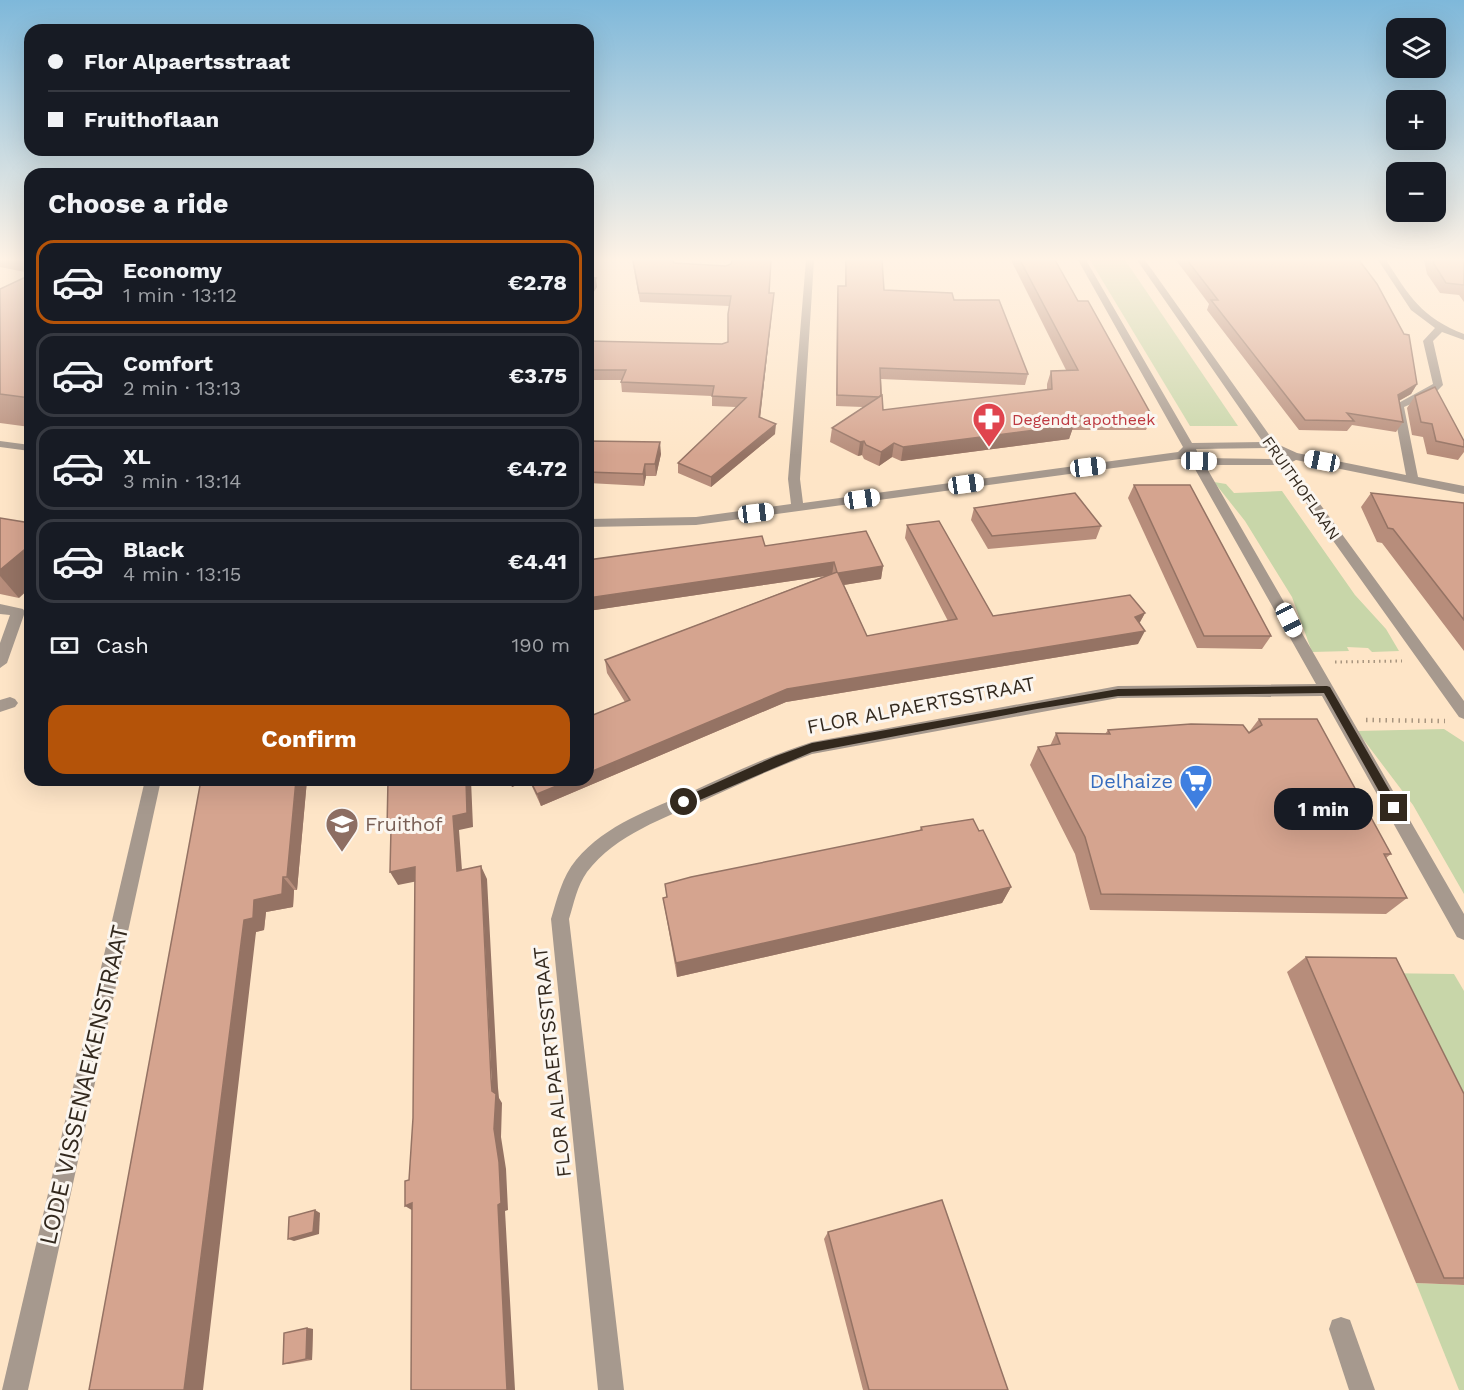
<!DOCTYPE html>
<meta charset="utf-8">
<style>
:root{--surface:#171b24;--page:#242831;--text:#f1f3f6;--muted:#9ea1a6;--line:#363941;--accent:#b45309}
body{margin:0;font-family:"Work Sans",sans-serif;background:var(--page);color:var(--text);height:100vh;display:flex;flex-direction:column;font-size:22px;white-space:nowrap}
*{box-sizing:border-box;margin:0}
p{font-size:20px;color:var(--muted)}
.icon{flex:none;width:33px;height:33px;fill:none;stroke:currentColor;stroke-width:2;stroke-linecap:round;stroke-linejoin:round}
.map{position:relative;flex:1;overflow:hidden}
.drawer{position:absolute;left:24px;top:168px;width:570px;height:618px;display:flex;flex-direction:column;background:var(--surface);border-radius:18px;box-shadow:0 6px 24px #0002}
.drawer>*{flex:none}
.hud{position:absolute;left:24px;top:24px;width:570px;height:132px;border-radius:18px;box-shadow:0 6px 24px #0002;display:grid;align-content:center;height:132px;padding:0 24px;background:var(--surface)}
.controls{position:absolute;left:1386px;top:18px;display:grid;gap:12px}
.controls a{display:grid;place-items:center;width:60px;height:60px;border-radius:12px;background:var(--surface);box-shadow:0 6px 24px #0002;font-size:30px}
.end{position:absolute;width:27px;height:27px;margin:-14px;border:8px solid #33291e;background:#fff;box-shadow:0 0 0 3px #fff}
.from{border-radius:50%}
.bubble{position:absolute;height:42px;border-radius:18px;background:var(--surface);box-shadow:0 6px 24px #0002;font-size:20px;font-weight:700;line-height:42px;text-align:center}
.car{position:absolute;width:18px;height:36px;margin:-18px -9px;border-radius:8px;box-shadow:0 0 4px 2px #0007;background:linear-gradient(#fff 24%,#345 0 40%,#fff 0 76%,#345 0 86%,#fff 0)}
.hud b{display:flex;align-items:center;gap:21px;height:57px;font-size:22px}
.hud b+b{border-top:2px solid var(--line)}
.hud i{width:15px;height:15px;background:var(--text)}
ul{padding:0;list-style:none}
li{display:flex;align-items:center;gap:18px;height:84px;margin:0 12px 9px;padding:0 12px;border:3px solid var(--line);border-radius:18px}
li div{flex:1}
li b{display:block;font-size:22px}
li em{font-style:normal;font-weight:700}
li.selected{border-color:var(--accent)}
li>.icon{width:54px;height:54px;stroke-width:1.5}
h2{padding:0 24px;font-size:27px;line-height:72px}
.pay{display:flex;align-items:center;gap:15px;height:66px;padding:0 24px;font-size:22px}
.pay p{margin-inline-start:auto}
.cta{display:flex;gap:12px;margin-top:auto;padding:12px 24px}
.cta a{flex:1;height:69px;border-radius:18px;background:var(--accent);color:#fff;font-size:24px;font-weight:700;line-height:69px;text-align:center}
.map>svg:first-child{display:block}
</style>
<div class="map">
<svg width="1464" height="1390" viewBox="0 0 1464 1390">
<rect width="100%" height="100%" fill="#fee5c7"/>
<!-- green -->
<g fill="#c8d6a9">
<polygon points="1090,260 1125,260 1238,426 1190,426"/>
<polygon points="1214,482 1226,484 1234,493 1282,491 1355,595 1386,629 1399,651 1372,652 1368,648 1347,647 1349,651 1312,652 1292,597 1245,521"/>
<polygon points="1444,729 1464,742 1464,894 1413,805 1357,731"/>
<polygon points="1375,973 1454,974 1464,991 1464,1160"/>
<polygon points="1416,1283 1464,1285 1464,1390 1459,1390"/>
</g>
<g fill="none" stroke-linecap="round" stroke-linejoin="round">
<!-- path-far1 -->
<polyline stroke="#a99680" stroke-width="3" stroke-dasharray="1.5 4" stroke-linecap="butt" points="1335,662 1402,661"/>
<!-- path -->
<polyline stroke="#a99680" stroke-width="4.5" stroke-dasharray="1.5 5" stroke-linecap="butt" points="1366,720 1445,721"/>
<!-- minor -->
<g fill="#a6998e" fill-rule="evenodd">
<path d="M806,260H814L800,479L803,503L1178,452L1183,447L1078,260H1086L1192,443L1263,442L1137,260H1145L1275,443L1297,453L1406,475L1393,406L1433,384L1423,341L1435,328L1411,310L1378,260H1386C1409,296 1422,318 1464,334V340L1442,332L1433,341L1443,385L1434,394L1404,407L1418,477L1464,486V494L1296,460L1290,463L1464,701V719L1459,717L1279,465H1205L1464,914V940L1457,937L1322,696L1118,698L812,754C776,767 742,783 707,799C665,818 616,834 587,872C577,886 574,903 569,919L624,1390H598L551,919C557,899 562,877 576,860C606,824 652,809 693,791C732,773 771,755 812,742L1118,686L1316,684L1191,462L1180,459L696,525L588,527V519L696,517L791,504L788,479ZM1268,448L1275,459L1200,458L1196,449Z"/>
<polygon points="0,441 30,445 30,451 0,447"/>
<polygon points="0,604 23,609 25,612 7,663 0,668 0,643 10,615 0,614"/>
<polygon points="10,697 15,699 18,703 15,707 0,712 0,700"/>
<polygon points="145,780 161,780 28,1390 2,1390"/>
<polygon points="1341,1317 1350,1320 1375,1390 1349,1390 1329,1329 1332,1320"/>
</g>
</g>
<!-- wall -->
<g fill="#b78d7b">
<polygon points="0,260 30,260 30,273 0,267"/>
<polygon points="632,260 673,260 674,263 726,266 731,264 770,272 769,293 773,303 760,418 775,434 711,487 678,473 678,463 736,407 712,406 712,396 622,392 621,382 622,380 588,380 588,341 722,344 728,342 729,306 640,302"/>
<polygon points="845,260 882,260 884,290 954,300 1028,374 1025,385 881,379 883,410 1047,390 1047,384 1051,371 1066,370 1011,260 1055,260 1078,301 1152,416 1146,430 1072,430 1069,439 901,461 892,457 879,466 864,459 862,455 858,456 830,442 832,428 863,407 836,406 837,297 838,286 845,286"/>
<polygon points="1176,260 1359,260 1417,384 1411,394 1399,401 1403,422 1396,432 1352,425 1347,431 1299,430 1207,310 1209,304"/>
<polygon points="1424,260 1464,260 1464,302 1459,295 1440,293 1427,274"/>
<polygon points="30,275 30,427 0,423 0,289"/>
<polygon points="1415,396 1464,447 1464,452 1458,460 1427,454 1423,437 1412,435 1407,408"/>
<polygon points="588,441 661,454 656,476 646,476 644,486 588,483"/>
<polygon points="1134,485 1271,636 1262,649 1197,648 1128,498"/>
<polygon points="1371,493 1464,503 1464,651 1382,543 1377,542 1361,507"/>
<polygon points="974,508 1101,526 1096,539 988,549 971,520"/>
<polygon points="0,518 19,598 0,594"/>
<polygon points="907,525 993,616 1145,613 1139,623 1138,644 786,702 541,806 529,780 512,787 509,780 588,780 625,702 607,673 605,660 825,576 588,611 588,560 765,546 883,566 881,579 844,585 867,636 948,621 905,538"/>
<polygon points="588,637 590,664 588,664"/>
<polygon points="1259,719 1391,854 1386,858 1407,898 1386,914 1090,910 1075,854 1030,765 1038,747 1050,746 1056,733 1105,734 1108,730 1249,732"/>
<polygon points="307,780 297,890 294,890 293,907 266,912 264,930 256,932 89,1390"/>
<polygon points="921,827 979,831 1011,887 1002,903 677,977 663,898 667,897 665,884 920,830"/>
<polygon points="1306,957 1464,1094 1464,1285 1416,1283 1287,972"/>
<polygon points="828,1232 1008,1390 863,1390 824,1239"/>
<polygon points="307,1328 313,1329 312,1360 289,1364 283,1364"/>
</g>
<!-- shaded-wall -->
<g fill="#957364">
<polygon points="596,278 597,287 588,301 588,290"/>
<polygon points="774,293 773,303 759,427 759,417"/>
<polygon points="1417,384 1411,394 1391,405 1398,395"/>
<polygon points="776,424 775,434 711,487 711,477"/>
<polygon points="1074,425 1069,439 901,461 903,447"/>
<polygon points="864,441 862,455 858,456 860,442"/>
<polygon points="660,442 661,454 656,476 655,464"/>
<polygon points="894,443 892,457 879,466 881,452"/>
<polygon points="645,464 646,476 644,486 643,474"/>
<polygon points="30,545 30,588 19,598 0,576 0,570"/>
<polygon points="834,562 832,575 588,611 588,598"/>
<polygon points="883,566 881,579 837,586 838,573"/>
<polygon points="1145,613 1138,626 1135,617"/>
<polygon points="1145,631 1138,644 786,702 541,806 537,794 571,780 588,780 588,773 787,689"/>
<polygon points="588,637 590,664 588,651"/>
<polygon points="296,780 307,780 297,890 287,877"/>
<polygon points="466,780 471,780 473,827 459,830 463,884 457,871 453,816"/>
<polygon points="510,780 529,780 512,787"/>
<polygon points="481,866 487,879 498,1088 499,1098 502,1103 501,1137 506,1169 508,1210 505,1211 515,1390 507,1390"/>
<polygon points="415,867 423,880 398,885 390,872"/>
<polygon points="283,877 294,890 293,907 266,912 264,930 256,932 203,1390 184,1390 244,920 254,900"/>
<polygon points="1011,887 1002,903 677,977 676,963"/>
<polygon points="412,1203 415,1212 405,1206"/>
<polygon points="315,1210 320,1213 319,1234 294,1241 288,1239"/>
<polygon points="307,1328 313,1329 312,1360 306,1359"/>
</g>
<!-- building -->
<g fill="#d5a48f" stroke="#957364" stroke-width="1.5">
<polygon points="633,260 673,260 674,263 726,266 731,264 732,260 771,260 769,293 774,293 759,417 776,424 711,477 678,463 746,398 712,396 714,386 621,382 626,370 588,370 588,341 722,344 728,342 728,314 731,296 639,293"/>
<polygon points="846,260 882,260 884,290 952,293 954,300 999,300 1028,374 880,368 881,395 879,397 837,395 838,286 846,286"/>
<polygon points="1020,260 1055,260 1078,301 1088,301 1152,416 1066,416 1074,425 903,447 894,443 881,452 866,445 864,441 860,442 832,428 882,395 883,410 1052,389 1051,371 1078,370"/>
<polygon points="1187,260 1359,260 1377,284 1404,334 1409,335 1417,384 1398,395 1403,422 1347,413 1354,421 1305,420 1211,300 1218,300"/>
<polygon points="1433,260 1464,260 1464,285 1446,283 1434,264"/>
<polygon points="30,275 30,398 0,394 0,289"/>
<polygon points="588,277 596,278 588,290"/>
<polygon points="1435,387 1464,441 1464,447 1436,441 1432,424 1421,422 1415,396"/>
<polygon points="588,441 660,442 655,464 645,464 643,474 588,472"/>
<polygon points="1134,485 1190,485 1271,636 1204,636"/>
<polygon points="1075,493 1101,526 992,536 974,508"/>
<polygon points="1371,493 1464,503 1464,620 1393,529 1388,528"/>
<polygon points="0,518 30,523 30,545 0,570"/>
<polygon points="939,521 993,616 1130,595 1145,613 1135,617 1145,631 787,689 588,773 588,717 630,700 605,660 837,572 834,562 588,598 588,560 762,536 765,546 866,531 883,566 838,573 867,636 957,619 907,525"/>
<polygon points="1259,719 1317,719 1391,854 1384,854 1407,898 1101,894 1085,837 1038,747 1060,744 1056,733 1110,734 1108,730 1191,724 1243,725 1249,733 1262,725"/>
<polygon points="201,780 296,780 287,877 283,877 282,894 254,900 253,918 244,920 184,1390 89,1390"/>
<polygon points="388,780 466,780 467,813 453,816 457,871 481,866 491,1078 492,1091 496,1094 494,1129 499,1162 501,1203 498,1205 507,1390 411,1390 412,1203 405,1206 405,1181 409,1180 413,1118 415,867 390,872 391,829 387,829"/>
<polygon points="530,780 571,780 537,794"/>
<polygon points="973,819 979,831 983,830 1011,887 676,963 663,898 667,897 665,884 691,877 922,830 921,827"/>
<polygon points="1306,957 1396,958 1464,1094 1464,1278 1444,1278"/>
<polygon points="942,1200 1008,1390 869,1390 828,1232"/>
<polygon points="315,1210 313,1232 288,1239 289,1217"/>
<polygon points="307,1328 306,1359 283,1364 284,1333"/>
</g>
<!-- sky -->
<linearGradient id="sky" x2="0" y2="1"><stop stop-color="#7eb8da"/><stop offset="0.57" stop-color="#fff3e6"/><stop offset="1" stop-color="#fff3e6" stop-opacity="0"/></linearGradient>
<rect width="1464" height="455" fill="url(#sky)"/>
<!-- route -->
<polygon fill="#33291e" points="1327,686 1330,687 1398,805 1398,811 1390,811 1324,693 1118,696 1037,709 812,752 688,805 680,805 679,802 680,799 776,756 812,743 1118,689"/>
<!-- icons -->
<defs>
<g id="pharmacy-pin" transform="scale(1.725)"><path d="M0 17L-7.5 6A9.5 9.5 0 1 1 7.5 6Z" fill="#e0444e" stroke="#fbf6f0"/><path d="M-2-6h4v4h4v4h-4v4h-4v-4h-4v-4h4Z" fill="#fff"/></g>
<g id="supermarket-pin" transform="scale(1.725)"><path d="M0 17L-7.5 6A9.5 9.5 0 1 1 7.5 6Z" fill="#3f7fe0" stroke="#fbf6f0"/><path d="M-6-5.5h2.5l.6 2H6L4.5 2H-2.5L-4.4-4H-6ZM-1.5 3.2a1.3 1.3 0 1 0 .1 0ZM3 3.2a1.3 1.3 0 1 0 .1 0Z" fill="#fff"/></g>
<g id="school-pin" transform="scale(1.725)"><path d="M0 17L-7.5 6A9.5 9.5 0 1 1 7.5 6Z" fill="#8d6e63" stroke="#fbf6f0"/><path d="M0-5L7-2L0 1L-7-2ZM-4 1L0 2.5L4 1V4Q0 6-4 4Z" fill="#fff"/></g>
</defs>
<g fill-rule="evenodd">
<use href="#pharmacy-pin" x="989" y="419"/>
<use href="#supermarket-pin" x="1196" y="781"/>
<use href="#school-pin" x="342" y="824"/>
</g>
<g text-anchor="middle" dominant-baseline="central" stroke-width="6" stroke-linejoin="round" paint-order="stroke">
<!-- far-health labels -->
<g font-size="16" fill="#be3a42" stroke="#fbf6f0" text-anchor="start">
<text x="1012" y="419">Degendt apotheek</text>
</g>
<!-- far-street labels -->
<g font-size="16" fill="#33291e" stroke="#fbf6f0">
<text transform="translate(1301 488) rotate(55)">FRUITHOFLAAN</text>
</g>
<!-- street labels -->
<g font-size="20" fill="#33291e" stroke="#fbf6f0">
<text transform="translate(921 705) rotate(-11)">FLOR ALPAERTSSTRAAT</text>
<text transform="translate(552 1062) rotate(-96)">FLOR ALPAERTSSTRAAT</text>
</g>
<!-- shop labels -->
<g font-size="20" fill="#366cbe" stroke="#fbf6f0" text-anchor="end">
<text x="1173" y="781">Delhaize</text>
</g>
<!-- education labels -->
<g font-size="20" fill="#785e54" stroke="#fbf6f0" text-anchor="start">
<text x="365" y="824">Fruithof</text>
</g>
<!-- near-street labels -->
<g font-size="24" fill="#33291e" stroke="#fbf6f0">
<text transform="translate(84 1085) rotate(-77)">LODE VISSENAEKENSTRAAT</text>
</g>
</g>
</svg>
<div class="controls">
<a><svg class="icon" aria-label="layers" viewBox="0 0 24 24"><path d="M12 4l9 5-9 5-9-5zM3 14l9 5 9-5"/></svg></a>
<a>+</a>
<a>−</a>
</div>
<i class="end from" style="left:684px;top:802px"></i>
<i class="end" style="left:1394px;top:808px"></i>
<div class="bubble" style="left:1274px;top:788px;width:99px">1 min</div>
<i class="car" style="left:1199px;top:461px;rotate:91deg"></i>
<i class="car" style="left:1322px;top:461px;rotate:281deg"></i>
<i class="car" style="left:1088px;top:467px;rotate:83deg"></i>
<i class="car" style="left:966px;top:484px;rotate:82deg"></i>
<i class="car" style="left:862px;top:499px;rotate:82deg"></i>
<i class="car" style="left:756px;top:513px;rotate:83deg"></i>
<i class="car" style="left:1289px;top:620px;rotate:153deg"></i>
<div class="hud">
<b><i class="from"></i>Flor Alpaertsstraat</b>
<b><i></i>Fruithoflaan</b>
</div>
<section class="drawer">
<h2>Choose a ride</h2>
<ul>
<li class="selected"><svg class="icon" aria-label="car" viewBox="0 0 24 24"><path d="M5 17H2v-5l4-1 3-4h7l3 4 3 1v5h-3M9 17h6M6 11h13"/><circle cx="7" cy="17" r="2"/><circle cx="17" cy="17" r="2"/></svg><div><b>Economy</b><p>1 min · 13:12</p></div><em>€2.78</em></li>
<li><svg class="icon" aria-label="car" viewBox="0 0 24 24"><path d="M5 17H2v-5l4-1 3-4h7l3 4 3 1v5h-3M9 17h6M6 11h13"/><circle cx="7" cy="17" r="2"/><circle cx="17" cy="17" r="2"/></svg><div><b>Comfort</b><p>2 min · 13:13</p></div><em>€3.75</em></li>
<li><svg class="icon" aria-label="car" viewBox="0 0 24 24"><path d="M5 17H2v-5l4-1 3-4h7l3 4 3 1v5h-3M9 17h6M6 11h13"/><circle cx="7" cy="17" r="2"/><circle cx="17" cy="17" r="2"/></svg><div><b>XL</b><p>3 min · 13:14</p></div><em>€4.72</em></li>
<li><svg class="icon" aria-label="car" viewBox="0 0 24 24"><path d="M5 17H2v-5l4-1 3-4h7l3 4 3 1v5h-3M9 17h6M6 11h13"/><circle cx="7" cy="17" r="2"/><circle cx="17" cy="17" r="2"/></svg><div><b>Black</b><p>4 min · 13:15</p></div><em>€4.41</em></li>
</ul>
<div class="pay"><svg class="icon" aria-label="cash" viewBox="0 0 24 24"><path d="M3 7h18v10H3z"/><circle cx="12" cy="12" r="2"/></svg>Cash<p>190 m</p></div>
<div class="cta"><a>Confirm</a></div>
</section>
</div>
